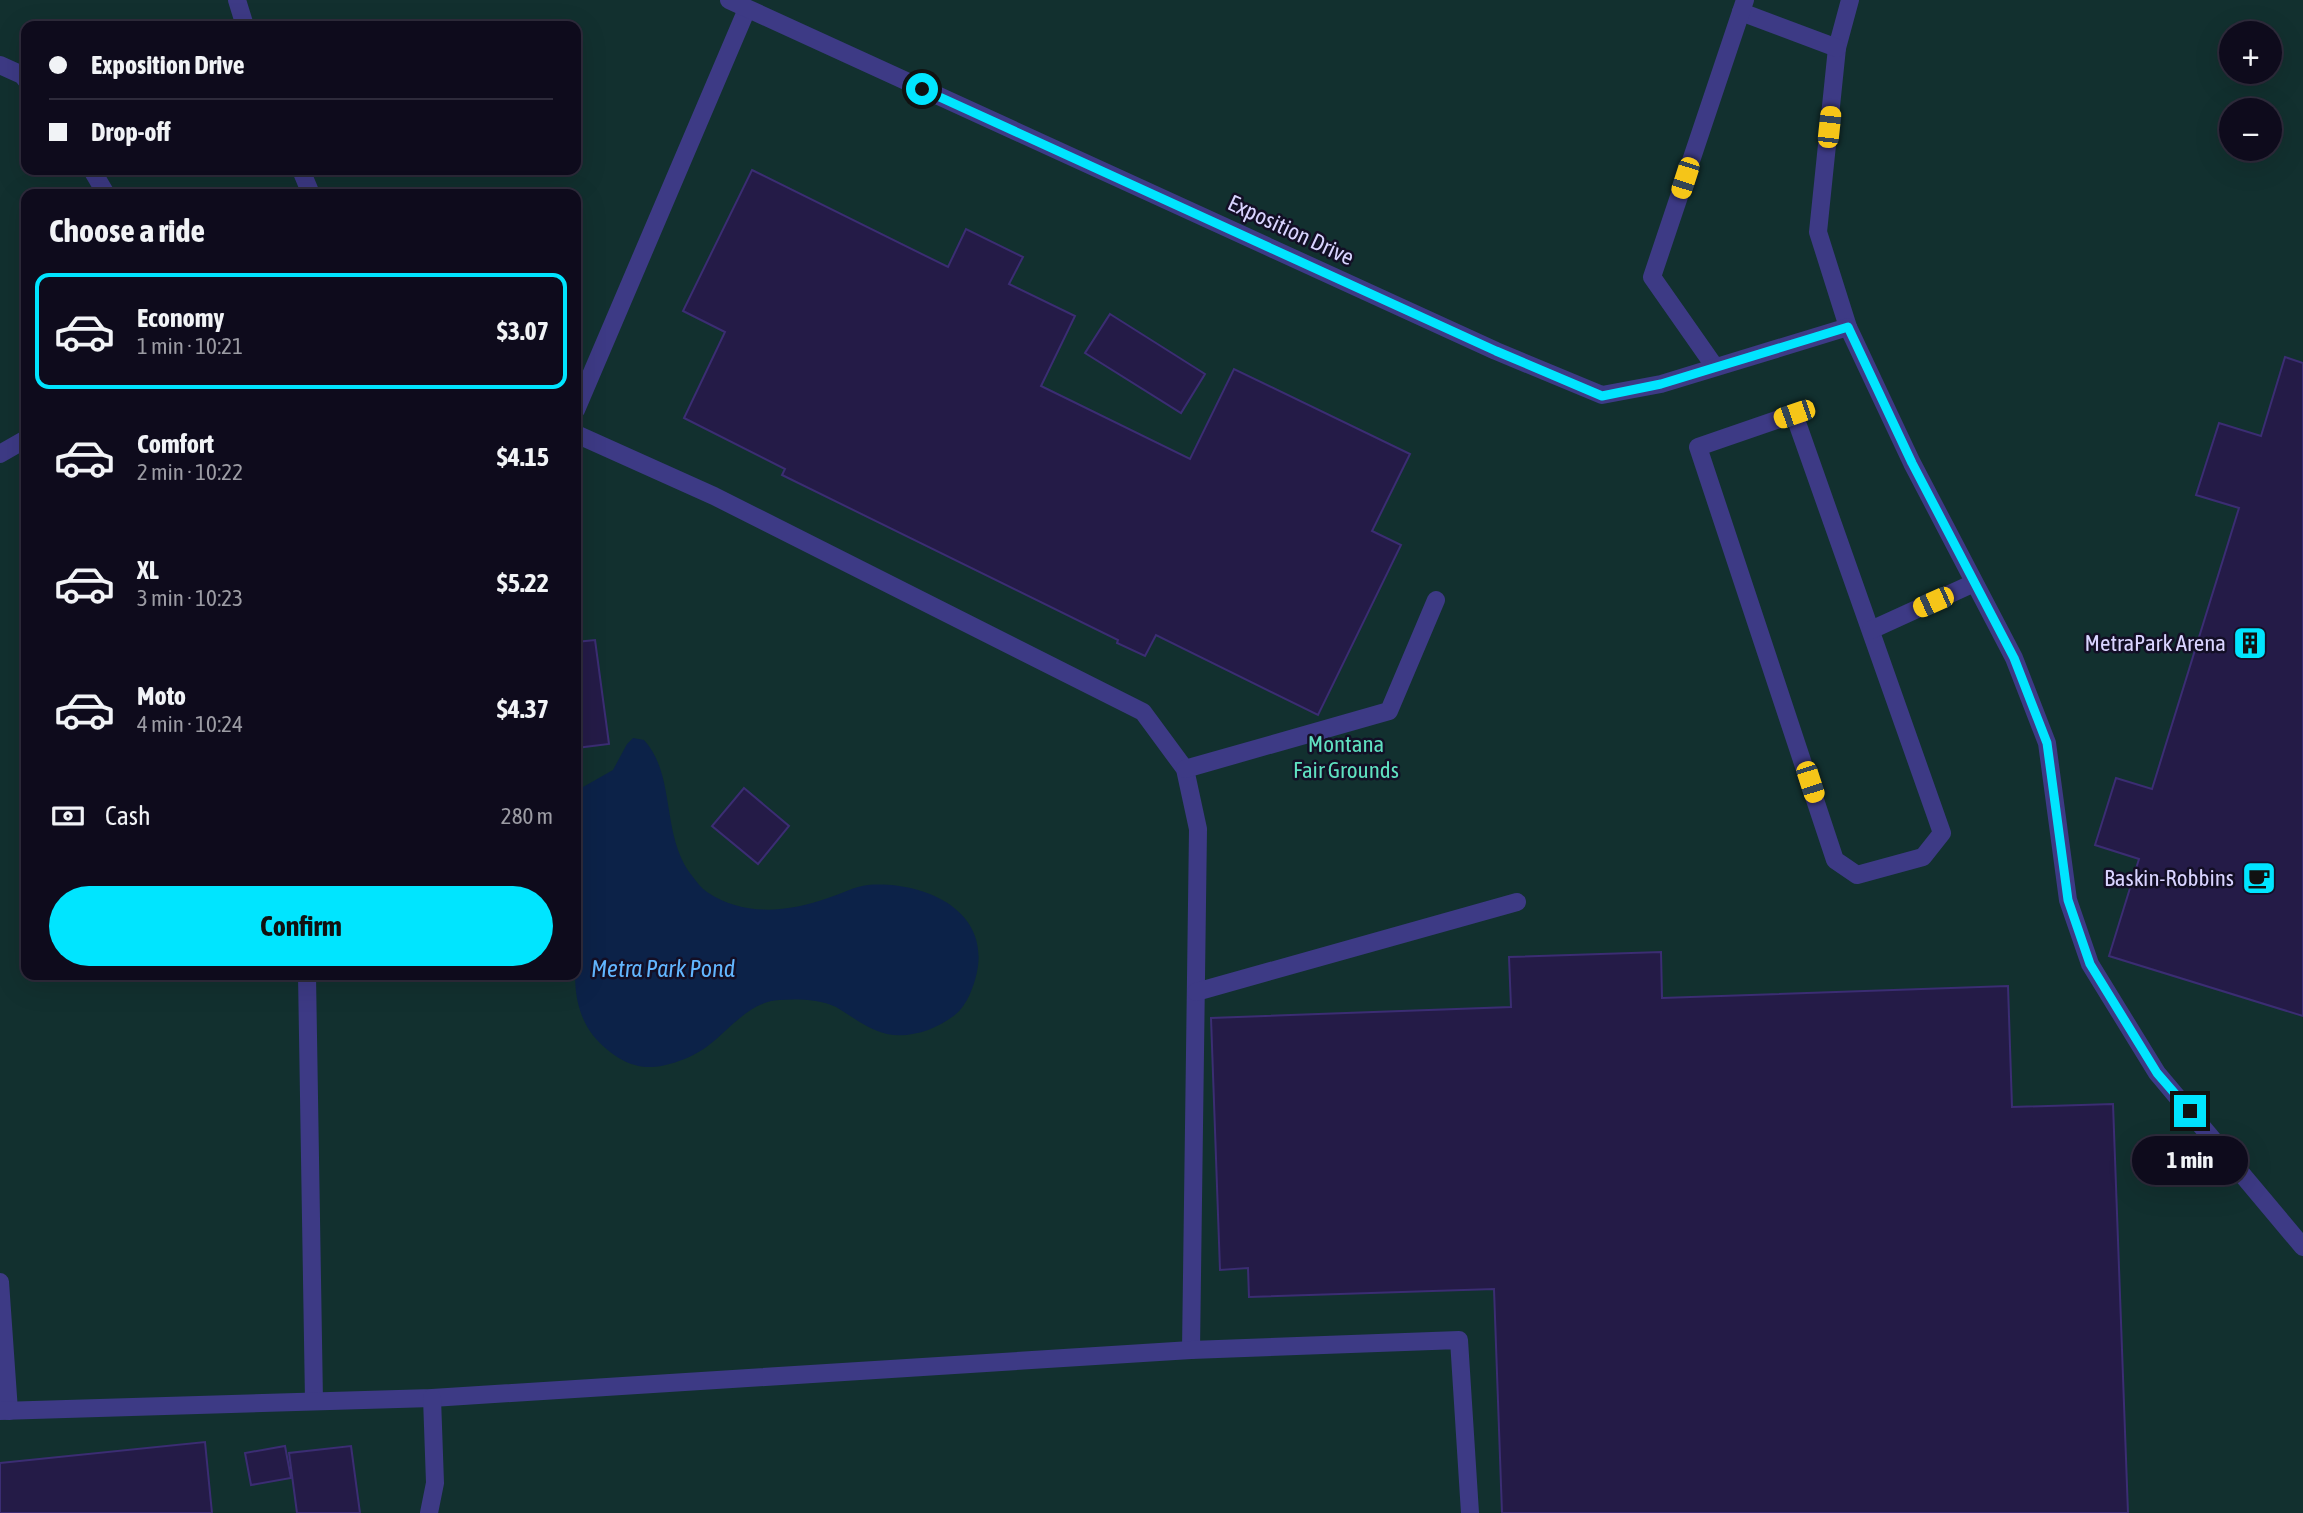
<!DOCTYPE html>
<meta charset="utf-8">
<style>
:root{--surface:#0e0b1c;--page:#171425;--text:#f1f3f6;--muted:#9b9ba3;--line:#2e2b3b;--accent:#00e5ff}
body{margin:0;font-family:"Asap Condensed",sans-serif;background:var(--page);color:var(--text);height:100vh;display:flex;flex-direction:column;font-size:26px;white-space:nowrap}
*{box-sizing:border-box;margin:0}
p{font-size:23px;color:var(--muted)}
.icon{flex:none;width:38px;height:38px;fill:none;stroke:currentColor;stroke-width:2;stroke-linecap:round;stroke-linejoin:round}
.map{position:relative;flex:1;overflow:hidden}
.details{position:absolute;left:21px;top:189px;width:560px;height:791px;display:flex;flex-direction:column;background:var(--surface);border-radius:14px;box-shadow:0 7px 28px #0002,0 0 0 2px var(--line)}
.details>*{flex:none}
.banner{position:absolute;left:21px;top:21px;width:560px;height:154px;border-radius:14px;box-shadow:0 7px 28px #0002,0 0 0 2px var(--line);display:grid;align-content:center;height:154px;padding:0 28px;background:var(--surface)}
.fabs{position:absolute;left:2219px;top:21px;display:grid;gap:14px}
.fabs a{display:grid;place-items:center;width:63px;height:63px;border-radius:50%;background:var(--surface);box-shadow:0 7px 28px #0002,0 0 0 2px var(--line);font-size:35px}
.end{position:absolute;width:32px;height:32px;margin:-16px;border:9px solid #00e5ff;background:#111;box-shadow:0 0 0 4px #111}
.from{border-radius:50%}
.bubble{position:absolute;height:49px;border-radius:24px;background:var(--surface);box-shadow:0 7px 28px #0002,0 0 0 2px var(--line);font-size:23px;font-weight:700;line-height:49px;text-align:center}
.car{position:absolute;width:21px;height:42px;margin:-21px -10px;border-radius:9px;box-shadow:0 0 5px 2px #0007;background:linear-gradient(#f5c518 24%,#345 0 40%,#f5c518 0 76%,#345 0 86%,#f5c518 0)}
.banner b{display:flex;align-items:center;gap:24px;height:66px;font-size:26px}
.banner b+b{border-top:2px solid var(--line)}
.banner i{width:18px;height:18px;background:var(--text)}
ul{padding:0;list-style:none}
li{display:flex;align-items:center;gap:21px;height:116px;margin:0 14px 10px;padding:0 14px;border:4px solid transparent;border-radius:14px}
li div{flex:1}
li b{display:block;font-size:26px}
li em{font-style:normal;font-weight:700}
li.active{border-color:var(--accent)}
li>.icon{width:63px;height:63px;stroke-width:1.5}
h2{padding:0 28px;font-size:32px;line-height:84px}
.pay{display:flex;align-items:center;gap:18px;height:77px;padding:0 28px;font-size:26px}
.pay p{margin-inline-start:auto}
.button{display:flex;gap:14px;margin-top:auto;padding:14px 28px}
.button a{flex:1;height:80px;border-radius:42px;background:var(--accent);color:#111;font-size:28px;font-weight:700;line-height:80px;text-align:center}
.map>svg:first-child{display:block}
</style>
<div class="map">
<svg width="2303" height="1513" viewBox="0 0 2303 1513">
<rect width="100%" height="100%" fill="#130f26"/>
<!-- green -->
<path fill="#12302f" fill-rule="evenodd" d="M0,0H2303V1513H0ZM26,26H576V170H26ZM2231,33H2270V72H2231ZM2231,110H2270V149H2231ZM26,194H576V975H26Z"/>
<!-- water -->
<path fill="#0c2248" d="M633,738L644,740C677,776 660,837 693,877C697,882 701,888 707,892C744,917 788,912 828,898C841,894 855,886 868,885C921,881 990,908 977,972C974,986 967,1005 956,1014C938,1029 910,1039 887,1034C867,1029 853,1017 836,1007C819,999 797,999 779,1000C748,1002 728,1032 705,1048C688,1060 655,1072 635,1065C623,1062 612,1054 603,1046C576,1022 573,988 576,956V791L613,770L627,744Z"/>
<!-- building -->
<g fill="#241b47" stroke="#3b2d73" stroke-width="2">
<polygon points="752,170 948,267 966,229 1023,257 1009,284 1075,316 1041,386 1190,459 1234,369 1410,454 1372,531 1401,545 1318,715 1156,635 1145,656 1117,643 1118,640 782,475 785,469 684,418 725,332 683,311"/>
<polygon points="1110,314 1205,374 1181,413 1085,353"/>
<polygon points="2285,357 2303,363 2303,1016 2109,956 2139,859 2095,845 2116,778 2152,789 2239,508 2196,495 2219,423 2261,436"/>
<polygon points="595,640 609,744 576,748 576,642"/>
<polygon points="744,788 789,826 758,864 712,826"/>
<polygon points="1661,952 1662,998 2008,986 2012,1107 2113,1104 2128,1513 1502,1513 1494,1289 1249,1297 1248,1268 1220,1270 1211,1018 1511,1007 1509,957"/>
<polygon points="205,1442 212,1513 0,1513 0,1463"/>
<polygon points="285,1446 291,1478 251,1485 245,1453"/>
<polygon points="351,1446 360,1513 297,1513 289,1453"/>
</g>
<g fill="none" stroke-linecap="round" stroke-linejoin="round">
<!-- lane -->
<g stroke="#3d3a85" stroke-width="18">
<polyline points="237,0 245,26"/>
<polyline points="1850,0 1837,48 1818,232 1848,327 1912,463 2014,658 2047,743 2068,900 2090,964 2157,1073 2303,1247"/>
<polyline points="1741,12 1837,48"/>
<polyline points="0,65 22,75 26,80"/>
<polyline points="92,170 106,194"/>
<polyline points="301,170 311,194"/>
<polyline points="1715,367 1652,277 1745,0"/>
<polyline points="576,410 747,9"/>
<polygon points="1794,414 1942,833 1923,857 1857,875 1835,860 1698,447"/>
<polyline points="576,434 714,496 1143,712 1185,769 1198,829 1191,1350"/>
<polyline points="0,454 26,439"/>
<polyline points="1871,630 1974,583"/>
<polyline points="1185,769 1389,711 1436,600"/>
<polyline points="307,975 314,1401"/>
<polyline points="1196,992 1517,902"/>
<polyline points="0,1282 9,1411"/>
<polyline points="0,1411 432,1398 1191,1350 1459,1340 1470,1513"/>
<polyline points="429,1513 435,1483 432,1398"/>
</g>
<!-- street -->
<polyline stroke="#3d3a85" stroke-width="18" points="729,0 1496,351 1602,395 1661,384 1848,327"/>
</g>
<g fill="none" stroke-linecap="round" stroke-linejoin="round">
<!-- route -->
<polyline stroke="#00e5ff" stroke-width="9" points="922,89 1496,351 1602,396 1661,384 1848,327 1912,463 2014,658 2047,743 2068,900 2090,964 2157,1073 2190,1111"/>
</g>
<!-- icons -->
<defs>
<g id="building-square" transform="scale(1.75)"><rect x="-9" y="-9" width="18" height="18" rx="4" fill="#00e5ff" stroke="#130f26"/><path d="M-4-6H4V6H1V3H-1V6H-4ZM-2.5-4.3h1.7v1.8h-1.7ZM.8-4.3h1.7v1.8H.8ZM-2.5-1h1.7V.8h-1.7ZM.8-1h1.7V.8H.8Z" fill="#111"/></g>
<g id="cafe-square" transform="scale(1.75)"><rect x="-9" y="-9" width="18" height="18" rx="4" fill="#00e5ff" stroke="#130f26"/><path d="M-5.5-4.5H6V0H3Q3 3.5 0 3.5H-2.5Q-5.5 3.5-5.5 0ZM3-3.2v2h1.7v-2ZM-6 4.5H4V6H-6Z" fill="#111"/></g>
</defs>
<g fill-rule="evenodd">
<use href="#building-square" x="2250" y="643"/>
<use href="#cafe-square" x="2259" y="878"/>
</g>
<g text-anchor="middle" dominant-baseline="central" stroke-width="5" stroke-linejoin="round" paint-order="stroke">
<!-- street labels -->
<g font-size="23" fill="#d9d4ff" stroke="#130f26">
<text transform="translate(1291 230) rotate(25)">Exposition Drive</text>
</g>
<!-- poi labels -->
<g font-size="23" fill="#d9d4ff" stroke="#130f26" text-anchor="end">
<text x="2226" y="643">MetraPark Arena</text>
<text x="2234" y="878">Baskin-Robbins</text>
</g>
<!-- park labels -->
<g font-size="23" fill="#5fe0c0" stroke="#130f26">
<text x="1346" y="744">Montana<tspan x="1346" dy="26">Fair Grounds</tspan></text>
</g>
<!-- water labels -->
<g font-size="24" font-style="italic" fill="#62b6ff" stroke="#130f26">
<text x="663" y="968">Metra Park Pond</text>
</g>
</g>
</svg>
<div class="fabs">
<a>+</a>
<a>−</a>
</div>
<i class="end from" style="left:922px;top:89px"></i>
<i class="end" style="left:2190px;top:1111px"></i>
<div class="bubble" style="left:2132px;top:1136px;width:116px">1 min</div>
<i class="car" style="left:1829px;top:127px;rotate:6deg"></i>
<i class="car" style="left:1685px;top:178px;rotate:198deg"></i>
<i class="car" style="left:1794px;top:414px;rotate:251deg"></i>
<i class="car" style="left:1933px;top:602px;rotate:246deg"></i>
<i class="car" style="left:1810px;top:782px;rotate:162deg"></i>
<div class="banner">
<b><i class="from"></i>Exposition Drive</b>
<b><i></i>Drop-off</b>
</div>
<section class="details">
<h2>Choose a ride</h2>
<ul>
<li class="active"><svg class="icon" aria-label="car" viewBox="0 0 24 24"><path d="M5 17H2v-5l4-1 3-4h7l3 4 3 1v5h-3M9 17h6M6 11h13"/><circle cx="7" cy="17" r="2"/><circle cx="17" cy="17" r="2"/></svg><div><b>Economy</b><p>1 min · 10:21</p></div><em>$3.07</em></li>
<li><svg class="icon" aria-label="car" viewBox="0 0 24 24"><path d="M5 17H2v-5l4-1 3-4h7l3 4 3 1v5h-3M9 17h6M6 11h13"/><circle cx="7" cy="17" r="2"/><circle cx="17" cy="17" r="2"/></svg><div><b>Comfort</b><p>2 min · 10:22</p></div><em>$4.15</em></li>
<li><svg class="icon" aria-label="car" viewBox="0 0 24 24"><path d="M5 17H2v-5l4-1 3-4h7l3 4 3 1v5h-3M9 17h6M6 11h13"/><circle cx="7" cy="17" r="2"/><circle cx="17" cy="17" r="2"/></svg><div><b>XL</b><p>3 min · 10:23</p></div><em>$5.22</em></li>
<li><svg class="icon" aria-label="car" viewBox="0 0 24 24"><path d="M5 17H2v-5l4-1 3-4h7l3 4 3 1v5h-3M9 17h6M6 11h13"/><circle cx="7" cy="17" r="2"/><circle cx="17" cy="17" r="2"/></svg><div><b>Moto</b><p>4 min · 10:24</p></div><em>$4.37</em></li>
</ul>
<div class="pay"><svg class="icon" aria-label="cash" viewBox="0 0 24 24"><path d="M3 7h18v10H3z"/><circle cx="12" cy="12" r="2"/></svg>Cash<p>280 m</p></div>
<div class="button"><a>Confirm</a></div>
</section>
</div>
